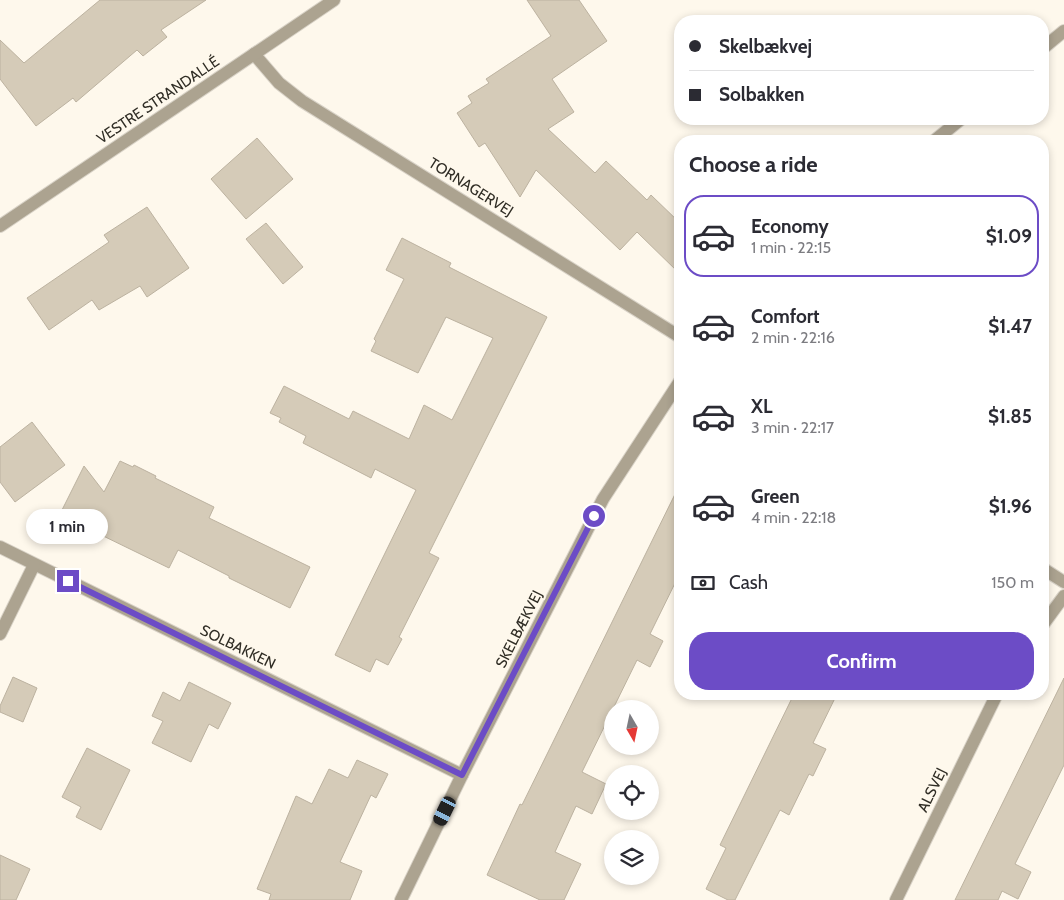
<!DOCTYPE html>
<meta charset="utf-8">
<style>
:root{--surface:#fff;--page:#f2f2f3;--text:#2b2b33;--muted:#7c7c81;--line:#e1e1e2;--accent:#6c4cc6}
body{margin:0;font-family:Cabin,sans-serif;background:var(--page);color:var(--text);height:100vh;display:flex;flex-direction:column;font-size:19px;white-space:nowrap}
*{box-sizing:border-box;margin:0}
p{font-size:16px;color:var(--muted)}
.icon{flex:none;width:28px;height:28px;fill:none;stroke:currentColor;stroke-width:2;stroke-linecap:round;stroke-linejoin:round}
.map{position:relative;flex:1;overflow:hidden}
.details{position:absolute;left:674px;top:135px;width:375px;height:565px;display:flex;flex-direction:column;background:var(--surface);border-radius:20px;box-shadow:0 2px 8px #0003}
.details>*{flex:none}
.banner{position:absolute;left:674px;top:15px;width:375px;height:110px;border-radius:20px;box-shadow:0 2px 8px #0003;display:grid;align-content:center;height:110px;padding:0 15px;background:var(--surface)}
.needle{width:32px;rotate:171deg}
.fabs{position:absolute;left:604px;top:700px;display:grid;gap:10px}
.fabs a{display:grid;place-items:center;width:55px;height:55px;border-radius:50%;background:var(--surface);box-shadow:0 2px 8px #0003;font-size:25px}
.end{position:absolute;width:22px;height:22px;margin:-11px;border:6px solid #6c4cc6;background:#fff;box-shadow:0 0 0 2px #fff}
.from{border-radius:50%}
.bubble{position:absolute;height:35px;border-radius:18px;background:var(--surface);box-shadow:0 2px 8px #0003;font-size:16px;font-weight:700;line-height:35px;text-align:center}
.car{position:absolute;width:15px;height:30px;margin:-15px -8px;border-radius:6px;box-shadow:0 0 4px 1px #0007;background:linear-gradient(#222 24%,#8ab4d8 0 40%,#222 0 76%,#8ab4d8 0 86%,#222 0)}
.banner b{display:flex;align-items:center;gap:18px;height:48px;font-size:19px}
.banner b+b{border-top:1px solid var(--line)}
.banner i{width:12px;height:12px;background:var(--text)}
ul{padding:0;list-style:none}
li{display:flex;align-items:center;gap:15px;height:82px;margin:0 10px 8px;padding:0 5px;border:2px solid transparent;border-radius:20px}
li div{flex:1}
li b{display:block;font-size:19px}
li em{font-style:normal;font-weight:700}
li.current{border-color:var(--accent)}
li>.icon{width:45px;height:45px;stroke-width:1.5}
h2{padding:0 15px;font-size:22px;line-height:60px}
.pay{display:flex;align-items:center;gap:12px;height:55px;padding:0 15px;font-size:19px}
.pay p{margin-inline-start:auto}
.action{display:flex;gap:10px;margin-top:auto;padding:10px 15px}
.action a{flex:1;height:58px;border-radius:20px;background:var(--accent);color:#fff;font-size:20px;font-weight:700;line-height:58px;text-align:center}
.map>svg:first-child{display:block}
</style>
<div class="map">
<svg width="1064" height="900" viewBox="0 0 1064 900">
<rect width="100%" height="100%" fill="#fef8ec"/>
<!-- building -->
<g fill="#d5cbb8" stroke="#bcb2a0">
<polygon points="100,0 206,0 161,30 167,37 143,56 137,50 76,102 73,98 36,126 0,79 0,40 24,63"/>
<polygon points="527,0 579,0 607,41 552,79 574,112 548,129 595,173 606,161 647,200 651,195 680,223 680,274 637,232 620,250 536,170 520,197 485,143 479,147 457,113 472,103 468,96 489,83 486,79 551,36"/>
<polygon points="257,138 293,179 246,219 211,179"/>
<polygon points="147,207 189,268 147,297 140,286 99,310 92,300 49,330 27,298 109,242 104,235"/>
<polygon points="266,223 303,267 283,284 246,239"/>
<polygon points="402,238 451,263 449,267 547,317 429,553 439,558 399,637 402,639 388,665 376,659 370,672 335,655 416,490 375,469 371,478 303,443 306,436 279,422 281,418 270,413 284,386 349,419 353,411 409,439 424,405 452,420 493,338 446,317 418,373 371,351 376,341 374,339 404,279 386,270"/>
<polygon points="32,422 65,465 15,502 0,482 0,447"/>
<polygon points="120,461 133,467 134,465 156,476 155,478 214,507 209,518 310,567 290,608 229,578 229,576 178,550 169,568 93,531 89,538 56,522 84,466 104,492"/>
<polygon points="680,484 680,573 650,634 663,641 650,667 637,660 582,772 606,784 592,814 576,806 555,852 581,864 564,900 540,900 487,875 520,804 522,805"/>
<polygon points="13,677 37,688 23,722 0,712 0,706"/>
<polygon points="1064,678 1064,765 1015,864 1031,872 1018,899 1002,891 998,900 955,900"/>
<polygon points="189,682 231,703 218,729 209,724 191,762 152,743 163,721 152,716 163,692 180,701"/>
<polygon points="794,694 837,694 813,743 826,749 813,776 809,774 789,815 780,810 735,900 728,900 706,889 726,848 720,845"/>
<polygon points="87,748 130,770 101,830 76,817 81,807 62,797"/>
<polygon points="357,760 388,774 376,798 371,795 340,862 362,871 350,900 269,900 271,894 257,889 296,796 312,804 329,769 348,778"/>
<polygon points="0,855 30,869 16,900 0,900"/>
</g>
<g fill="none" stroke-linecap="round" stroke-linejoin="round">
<!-- minor casing -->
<g stroke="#d9d3c8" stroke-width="14">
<g id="minor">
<polyline points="1042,49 1064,31"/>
<polyline points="254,54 279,83 302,101 680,337"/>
<polyline points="934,141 961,119"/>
<polyline points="0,547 462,775"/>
<polyline points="1042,568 1064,582"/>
<polyline points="1042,626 1064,596"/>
<polyline points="0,634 34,565"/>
<polyline points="401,900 462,775 603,499 680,381"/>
<polyline points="896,900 997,694"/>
</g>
</g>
<!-- tertiary casing -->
<g stroke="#d9d3c8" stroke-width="14">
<polyline id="tertiary" points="0,226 334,0"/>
</g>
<!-- minor -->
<use href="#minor" stroke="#aca390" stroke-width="12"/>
<!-- tertiary -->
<use href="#tertiary" stroke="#aca390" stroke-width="12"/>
</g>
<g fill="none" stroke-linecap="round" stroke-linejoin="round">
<!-- route -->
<polyline stroke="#6c4cc6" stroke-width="6" points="68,581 462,775 594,516"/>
</g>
<g text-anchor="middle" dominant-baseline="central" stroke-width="4" stroke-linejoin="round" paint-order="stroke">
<!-- street labels -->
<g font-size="15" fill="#302d25" stroke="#fef8ec">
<text transform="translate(158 100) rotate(-34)">VESTRE STRANDALLÉ</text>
<text transform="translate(471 187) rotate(32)">TORNAGERVEJ</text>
<text transform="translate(519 629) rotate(-63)">SKELBÆKVEJ</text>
<text transform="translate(238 647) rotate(26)">SOLBAKKEN</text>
<text transform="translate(932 790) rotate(-64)">ALSVEJ</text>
</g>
</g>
</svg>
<div class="fabs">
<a><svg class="needle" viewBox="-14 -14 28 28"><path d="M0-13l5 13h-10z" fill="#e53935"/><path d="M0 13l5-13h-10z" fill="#7c7c81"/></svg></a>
<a><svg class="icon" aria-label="locate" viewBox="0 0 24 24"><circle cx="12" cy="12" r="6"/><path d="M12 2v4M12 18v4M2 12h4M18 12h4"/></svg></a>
<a><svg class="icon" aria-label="layers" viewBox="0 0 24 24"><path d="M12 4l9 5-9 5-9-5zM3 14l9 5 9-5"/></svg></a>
</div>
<i class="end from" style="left:594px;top:516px"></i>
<i class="end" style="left:68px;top:581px"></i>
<div class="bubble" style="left:26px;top:509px;width:82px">1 min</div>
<i class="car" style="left:445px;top:811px;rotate:206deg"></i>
<div class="banner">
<b><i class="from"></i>Skelbækvej</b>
<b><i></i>Solbakken</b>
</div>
<section class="details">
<h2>Choose a ride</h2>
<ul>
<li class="current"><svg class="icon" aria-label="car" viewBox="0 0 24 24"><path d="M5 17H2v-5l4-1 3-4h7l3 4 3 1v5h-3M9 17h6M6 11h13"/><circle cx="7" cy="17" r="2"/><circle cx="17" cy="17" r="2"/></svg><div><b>Economy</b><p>1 min · 22:15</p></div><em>$1.09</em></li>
<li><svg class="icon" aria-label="car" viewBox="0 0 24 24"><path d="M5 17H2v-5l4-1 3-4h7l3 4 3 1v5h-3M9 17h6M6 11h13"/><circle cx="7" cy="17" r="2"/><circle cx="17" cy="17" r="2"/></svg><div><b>Comfort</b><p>2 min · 22:16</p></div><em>$1.47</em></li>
<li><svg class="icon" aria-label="car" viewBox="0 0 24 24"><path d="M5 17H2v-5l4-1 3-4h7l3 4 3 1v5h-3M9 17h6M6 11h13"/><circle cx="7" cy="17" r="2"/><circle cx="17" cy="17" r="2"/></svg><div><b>XL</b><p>3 min · 22:17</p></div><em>$1.85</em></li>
<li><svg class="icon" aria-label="car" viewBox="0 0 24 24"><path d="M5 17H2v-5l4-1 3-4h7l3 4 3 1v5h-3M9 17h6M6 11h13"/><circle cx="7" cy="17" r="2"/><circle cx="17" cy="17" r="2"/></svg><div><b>Green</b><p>4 min · 22:18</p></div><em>$1.96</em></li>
</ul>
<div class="pay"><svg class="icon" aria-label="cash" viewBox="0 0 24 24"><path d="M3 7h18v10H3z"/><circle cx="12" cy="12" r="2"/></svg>Cash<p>150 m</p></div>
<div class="action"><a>Confirm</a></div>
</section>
</div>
